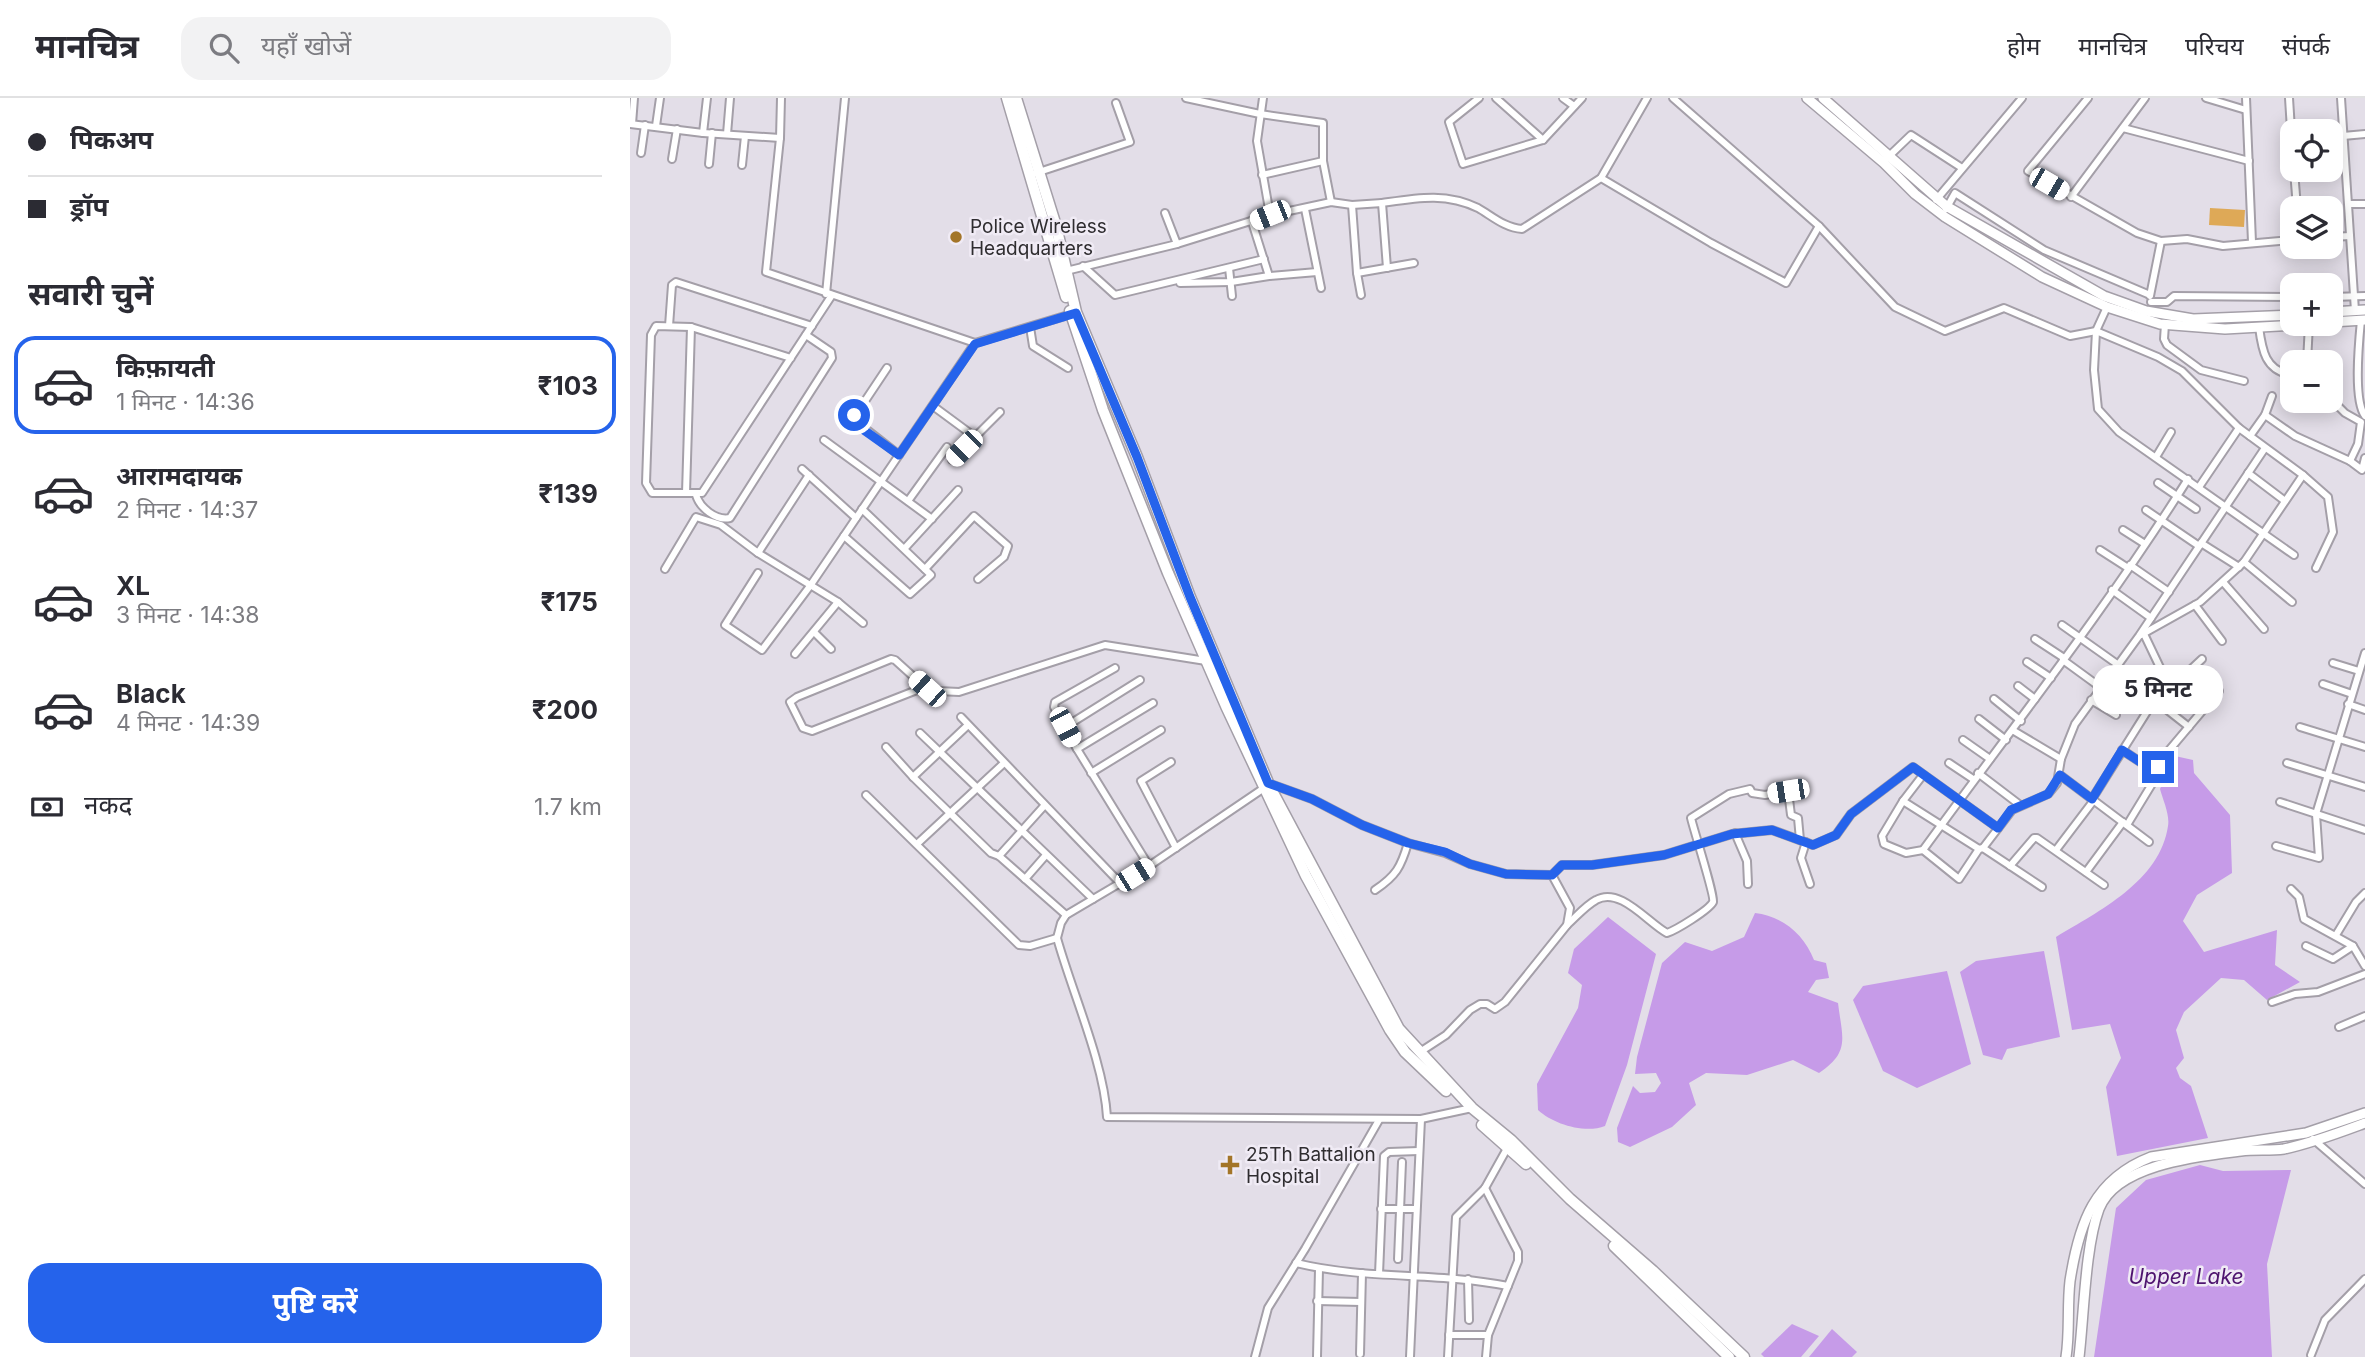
<!DOCTYPE html>
<html lang="hi">
<meta charset="utf-8">
<style>
:root{--surface:#fff;--page:#f2f2f3;--text:#2b2b33;--muted:#7c7c81;--line:#e1e1e2;--accent:#2563eb}
body{margin:0;font-family:Inter,"Noto Sans Devanagari",sans-serif;background:var(--page);color:var(--text);height:100vh;display:flex;flex-direction:column;font-size:26px;white-space:nowrap}
*{box-sizing:border-box;margin:0}
p{font-size:23px;color:var(--muted)}
.icon{flex:none;width:38px;height:38px;fill:none;stroke:currentColor;stroke-width:2;stroke-linecap:round;stroke-linejoin:round}
.map{position:relative;flex:1;overflow:hidden}
.sheet{display:flex;flex-direction:column;background:var(--surface);width:630px}
.sheet>*{flex:none}
.hud{display:grid;align-content:center;height:154px;padding:0 28px;background:var(--surface)}
.controls{position:absolute;left:1650px;top:21px;display:grid;gap:14px}
.controls a{display:grid;place-items:center;width:63px;height:63px;border-radius:14px;background:var(--surface);box-shadow:0 4px 18px #0003;font-size:35px}
.end{position:absolute;width:32px;height:32px;margin:-16px;border:9px solid #2563eb;background:#fff;box-shadow:0 0 0 4px #fff}
.from{border-radius:50%}
.bubble{position:absolute;height:49px;border-radius:21px;background:var(--surface);box-shadow:0 4px 18px #0003;font-size:23px;font-weight:700;line-height:49px;text-align:center}
.car{position:absolute;width:21px;height:42px;margin:-21px -10px;border-radius:9px;box-shadow:0 0 5px 2px #0007;background:linear-gradient(#fff 24%,#345 0 40%,#fff 0 76%,#345 0 86%,#fff 0)}
.hud b{display:flex;align-items:center;gap:24px;height:66px;font-size:26px}
.hud b+b{border-top:2px solid var(--line)}
.hud i{width:18px;height:18px;background:var(--text)}
ul{padding:0;list-style:none}
li{display:flex;align-items:center;gap:21px;height:98px;margin:0 14px 10px;padding:0 14px;border:4px solid transparent;border-radius:21px}
li div{flex:1}
li b{display:block;font-size:26px}
li em{font-style:normal;font-weight:700}
li.selected{border-color:var(--accent)}
li>.icon{width:63px;height:63px;stroke-width:1.5}
h2{padding:0 28px;font-size:32px;line-height:84px}
.pay{display:flex;align-items:center;gap:18px;height:77px;padding:0 28px;font-size:26px}
.pay p{margin-inline-start:auto}
.primary-button{display:flex;gap:14px;margin-top:auto;padding:14px 28px}
.primary-button a{flex:1;height:80px;border-radius:21px;background:var(--accent);color:#fff;font-size:28px;font-weight:700;line-height:80px;text-align:center}
header{display:flex;align-items:center;gap:42px;box-sizing:border-box;height:98px;padding:0 35px;background:var(--surface);border-bottom:2px solid var(--line)}
header strong{font-size:33px}
nav{display:flex;gap:38px;margin-inline-start:auto;font-size:24px}
.search{width:490px;height:63px;background:var(--page);display:flex;align-items:center;gap:18px;box-sizing:border-box;padding:0 24px;border-radius:21px;color:var(--muted);font-size:26px}
main{display:flex;flex:1;min-height:0}
.map>svg:first-child{display:block}
</style>
<header>
<strong>मानचित्र</strong>
<div class="search"><svg class="icon" aria-label="search" viewBox="0 0 24 24"><circle cx="10" cy="10" r="6"/><path d="M15 15l6 6"/></svg>यहाँ खोजें</div>
<nav><a>होम</a><a>मानचित्र</a><a>परिचय</a><a>संपर्क</a></nav>
</header>
<main>
<section class="sheet">
<div class="hud">
<b><i class="from"></i>पिकअप</b>
<b><i></i>ड्रॉप</b>
</div>
<h2>सवारी चुनें</h2>
<ul>
<li class="selected"><svg class="icon" aria-label="car" viewBox="0 0 24 24"><path d="M5 17H2v-5l4-1 3-4h7l3 4 3 1v5h-3M9 17h6M6 11h13"/><circle cx="7" cy="17" r="2"/><circle cx="17" cy="17" r="2"/></svg><div><b>किफ़ायती</b><p>1 मिनट · 14:36</p></div><em>₹103</em></li>
<li><svg class="icon" aria-label="car" viewBox="0 0 24 24"><path d="M5 17H2v-5l4-1 3-4h7l3 4 3 1v5h-3M9 17h6M6 11h13"/><circle cx="7" cy="17" r="2"/><circle cx="17" cy="17" r="2"/></svg><div><b>आरामदायक</b><p>2 मिनट · 14:37</p></div><em>₹139</em></li>
<li><svg class="icon" aria-label="car" viewBox="0 0 24 24"><path d="M5 17H2v-5l4-1 3-4h7l3 4 3 1v5h-3M9 17h6M6 11h13"/><circle cx="7" cy="17" r="2"/><circle cx="17" cy="17" r="2"/></svg><div><b>XL</b><p>3 मिनट · 14:38</p></div><em>₹175</em></li>
<li><svg class="icon" aria-label="car" viewBox="0 0 24 24"><path d="M5 17H2v-5l4-1 3-4h7l3 4 3 1v5h-3M9 17h6M6 11h13"/><circle cx="7" cy="17" r="2"/><circle cx="17" cy="17" r="2"/></svg><div><b>Black</b><p>4 मिनट · 14:39</p></div><em>₹200</em></li>
</ul>
<div class="pay"><svg class="icon" aria-label="cash" viewBox="0 0 24 24"><path d="M3 7h18v10H3z"/><circle cx="12" cy="12" r="2"/></svg>नकद<p>1.7 km</p></div>
<div class="primary-button"><a>पुष्टि करें</a></div>
</section>
<div class="map">
<svg width="1735" height="1259" viewBox="0 0 1735 1259">
<rect width="100%" height="100%" fill="#e3dee8"/>
<!-- water -->
<g fill="#c69be8">
<path d="M1545,658L1563,662L1564,675L1600,717L1602,775L1567,797L1553,823L1574,854L1647,832L1645,867L1670,884L1637,902L1614,882L1591,880L1554,914L1546,932L1554,960L1546,970L1550,980L1561,988L1578,1040L1487,1058L1476,989L1491,960L1480,926L1442,932L1426,839C1469,813 1530,783 1538,728C1540,717 1533,702 1530,691Z"/>
<path d="M1125,815C1152,818 1174,836 1184,862L1196,865L1199,880L1186,882L1178,894L1208,905C1212,939 1221,954 1189,975L1163,962L1117,977L1076,975L1059,985L1066,1007L1042,1029L1000,1049L988,1044L987,1030L1003,988L1010,995L1025,994L1031,985L1026,975L1005,976L1007,959L1032,865L1055,844L1082,853L1114,839Z"/>
<path d="M978,819L1026,856L997,967L975,1028C955,1036 923,1026 908,1012L907,986L948,910L952,887L938,875L944,851Z"/>
<polygon points="1414,853 1430,939 1377,951 1372,962 1353,957 1330,874 1346,863"/>
<polygon points="1317,873 1341,966 1287,990 1253,973 1223,902 1233,888"/>
<polygon points="1570,1067 1593,1073 1661,1072 1637,1166 1642,1259 1464,1259 1486,1110 1516,1082"/>
<polygon points="1162,1226 1189,1238 1171,1259 1134,1259 1131,1256"/>
<polygon points="1202,1231 1227,1254 1222,1259 1179,1259"/>
</g>
<!-- building -->
<polygon fill="#dea957" points="1580,110 1615,112 1614,129 1579,127"/>
<g fill="none" stroke-linecap="round" stroke-linejoin="round">
<!-- minor casing -->
<g stroke="#a49fa8" stroke-width="10">
<g id="minor">
<polyline points="151,0 150,40 136,174 345,245 445,215"/>
<polyline points="556,0 630,16 693,25 693,63 701,104"/>
<polyline points="633,0 627,43 640,117"/>
<polyline points="849,0 819,24 833,66 913,42 952,0"/>
<polyline points="866,0 913,42"/>
<polyline points="933,0 944,8"/>
<polyline points="1043,0 1189,128 1265,209 1315,233 1374,210 1440,238 1466,233 1528,259 1552,273 1609,330 1673,377 1698,399 1703,434 1686,470"/>
<polyline points="1458,0 1398,73 1507,135 1531,143 1557,141 1593,148 1662,142"/>
<polyline points="1576,0 1616,12"/>
<polyline points="1616,0 1622,144"/>
<polyline points="1659,0 1662,48"/>
<polyline points="1711,0 1725,213"/>
<polyline points="0,26 73,35 150,40"/>
<polyline points="2,26 4,0"/>
<polyline points="26,28 30,0"/>
<polyline points="1493,30 1619,63"/>
<polyline points="73,35 77,0"/>
<polyline points="97,36 100,0"/>
<polyline points="1713,38 1735,36"/>
<polyline points="11,55 15,27"/>
<polyline points="1257,60 1281,37 1332,70"/>
<polyline points="42,61 47,31"/>
<polyline points="79,66 82,35"/>
<polyline points="112,67 115,38"/>
<polyline points="1664,72 1667,110"/>
<polyline points="406,75 500,44 486,5"/>
<polyline points="632,77 693,63"/>
<polyline points="971,80 1081,145 1156,185 1189,128"/>
<polyline points="1441,99 1515,0"/>
<polyline points="1306,102 1392,0"/>
<path d="M752,105C786,100 816,94 848,110C862,118 875,130 892,131L971,80L1017,0"/>
<polyline points="1719,106 1735,106"/>
<polyline points="722,107 727,175 731,197"/>
<polyline points="675,111 691,190"/>
<polyline points="1316,111 1325,95 1414,152 1520,197"/>
<polyline points="535,115 547,146"/>
<polyline points="622,124 639,178"/>
<polyline points="1701,139 1720,138"/>
<polyline points="453,168 485,197 634,161"/>
<polyline points="599,170 602,198"/>
<polyline points="436,173 547,146 640,117 701,104 722,107 752,105 757,170"/>
<polyline points="727,175 784,165"/>
<polyline points="550,185 601,184 639,178 687,174"/>
<polyline points="196,196 215,0"/>
<polyline points="1520,198 1531,143"/>
<polyline points="1701,199 1735,198"/>
<polyline points="1521,204 1537,204 1544,198 1662,199"/>
<polyline points="1477,209 1466,233 1464,272 1468,311 1489,334 1664,457"/>
<path d="M1731,222C1729,243 1723,302 1735,318"/>
<polyline points="1535,226 1534,241 1537,247 1571,272 1614,283"/>
<polyline points="39,228 42,187 46,184 182,228"/>
<polyline points="400,229 403,248 438,270"/>
<path d="M1629,229C1632,252 1635,273 1662,277"/>
<polyline points="161,260 61,229 26,228 21,237 16,385 22,395 72,395 202,197"/>
<polyline points="1677,264 1679,226"/>
<polyline points="257,270 223,321 269,357"/>
<polyline points="1701,288 1701,293"/>
<polyline points="303,308 345,339"/>
<polyline points="1635,317 1665,338 1720,363 1728,346 1731,324 1715,315 1701,301"/>
<polyline points="1620,338 1635,317 1642,298"/>
<polyline points="194,342 302,421"/>
<polyline points="1526,359 1541,334"/>
<polyline points="322,362 370,314"/>
<polyline points="1720,363 1732,372 1735,360"/>
<polyline points="172,371 226,420"/>
<polyline points="1618,375 1655,403"/>
<polyline points="1528,385 1566,411"/>
<polyline points="1569,389 1609,330"/>
<polyline points="56,395 61,229"/>
<path d="M66,397C70,410 86,423 100,420L202,260L201,254L176,237"/>
<polyline points="278,403 317,349"/>
<polyline points="1516,412 1569,448"/>
<polyline points="1493,432 1515,446"/>
<polyline points="214,438 280,496 301,477 232,411"/>
<polyline points="1571,445 1609,469"/>
<polyline points="275,450 328,392"/>
<polyline points="1470,452 1498,470"/>
<polyline points="128,455 179,377"/>
<polyline points="1614,464 1662,504"/>
<polyline points="1500,467 1539,494"/>
<polyline points="35,471 66,419 91,427 128,455 208,504 233,525"/>
<polyline points="295,471 344,418 378,448 374,459 348,481"/>
<polyline points="128,475 95,527 132,552 180,488 345,245"/>
<polyline points="1593,484 1634,531"/>
<polyline points="1482,492 1521,520"/>
<polyline points="1565,507 1592,543"/>
<polyline points="1432,527 1487,566"/>
<polyline points="184,534 201,551"/>
<polyline points="1514,536 1535,580"/>
<polyline points="1511,537 1570,504 1614,464 1673,377"/>
<polyline points="1405,541 1434,560"/>
<polyline points="165,556 208,504"/>
<polyline points="1433,562 1470,589"/>
<polyline points="1397,564 1421,580"/>
<polyline points="1703,565 1729,573"/>
<polyline points="1693,586 1722,596"/>
<polyline points="1388,588 1405,601"/>
<polyline points="297,591 265,562 261,561 167,599 160,604 173,630 182,633 287,592 329,594 475,547 576,563"/>
<polyline points="1364,601 1391,623"/>
<polyline points="1461,602 1486,617"/>
<polyline points="1524,606 1572,561"/>
<polyline points="1718,606 1735,612"/>
<polyline points="331,619 491,786"/>
<polyline points="1349,621 1376,642"/>
<polyline points="435,629 424,609 425,604 485,570"/>
<polyline points="1670,629 1735,649"/>
<polyline points="1384,633 1431,661"/>
<polyline points="290,635 463,801"/>
<polyline points="1333,642 1360,661"/>
<polyline points="256,649 283,679 361,755 369,758 436,817"/>
<polyline points="447,651 435,629 510,582"/>
<polyline points="1492,652 1527,675"/>
<polyline points="541,664 511,683 546,750"/>
<polyline points="1319,665 1343,681"/>
<polyline points="1657,665 1735,689"/>
<polyline points="461,675 531,632"/>
<polyline points="1348,675 1390,707"/>
<path d="M1293,677L1273,703L1252,738L1254,746L1276,755L1293,752C1382,630 1477,510 1558,381"/>
<polyline points="1430,677 1519,744"/>
<polyline points="283,679 338,627"/>
<polyline points="638,685 682,701 732,727 778,745 815,755 840,766 876,776 922,777 932,767 962,767 1034,757 1102,736 1142,732 1183,747 1206,737 1221,716 1283,669 1368,730"/>
<path d="M637,688L519,768L436,817L431,825L427,840C442,894 474,965 477,1019L791,1021L842,1010"/>
<polyline points="236,697 389,847 400,848 427,840"/>
<polyline points="1462,701 1518,612 1524,606 1531,607 1559,629"/>
<polyline points="1273,703 1349,751"/>
<polyline points="1650,704 1735,732"/>
<polyline points="1497,727 1525,681 1530,663 1589,593"/>
<polyline points="1105,735 1117,763 1118,786"/>
<polyline points="1176,744 1171,760 1180,786"/>
<polyline points="287,746 374,665"/>
<polyline points="1646,748 1689,760 1686,716 1735,555"/>
<polyline points="1353,750 1412,789"/>
<polyline points="1293,752 1329,781 1349,751 1353,750 1382,712 1418,696 1427,685 1431,661 1445,626 1509,538 1635,350"/>
<polyline points="1426,752 1464,702"/>
<polyline points="369,758 414,708"/>
<polyline points="519,768 447,651 523,605"/>
<polyline points="1380,768 1404,740 1407,740 1474,787"/>
<polyline points="1456,774 1493,724"/>
<polyline points="395,781 416,757"/>
<polyline points="1661,791 1669,799 1674,821 1723,848 1735,868"/>
<path d="M745,792C766,778 771,769 778,745"/>
<path d="M937,827C946,819 955,808 966,802C990,788 1018,825 1037,835C1046,832 1079,812 1083,804C1085,798 1064,733 1061,720L1099,696L1120,691L1122,695L1135,697L1158,693L1161,717L1168,720L1170,742"/>
<polyline points="1706,837 1726,804 1735,795"/>
<polyline points="1676,848 1703,861 1723,848"/>
<polyline points="1642,904 1665,896 1688,894 1735,876"/>
<polyline points="1709,929 1735,918"/>
<polyline points="790,954 816,937 840,912 850,906 857,906 865,911 875,904 937,827 940,810 922,777"/>
<polyline points="1683,1041 1735,1086"/>
<polyline points="855,1090 888,1154 888,1163 858,1237 856,1259"/>
<polyline points="751,1111 786,1111"/>
<polyline points="768,1161 772,1064"/>
<path d="M666,1165C736,1182 808,1174 878,1188"/>
<polyline points="749,1176 754,1058 759,1054 789,1053"/>
<polyline points="838,1181 839,1222"/>
<polyline points="687,1203 731,1204"/>
<polyline points="819,1237 858,1237"/>
<polyline points="730,1256 732,1175"/>
<polyline points="1681,1257 1695,1222 1735,1181"/>
<polyline points="625,1259 638,1210 675,1151 749,1022"/>
<polyline points="687,1259 689,1171"/>
<polyline points="780,1259 791,1021"/>
<polyline points="818,1259 826,1119 855,1090 879,1047"/>
</g>
</g>
<!-- secondary casing -->
<g stroke="#a49fa8" stroke-width="12">
<g id="secondary">
<polyline points="1177,0 1254,65 1285,96 1315,119 1412,179 1477,209 1530,226 1595,231 1684,226"/>
<polyline points="1193,0 1316,108 1474,198 1516,213 1563,221 1662,217"/>
<polyline points="1701,214 1735,212"/>
<polyline points="1701,224 1735,222"/>
<path d="M1436,1259C1440,1234 1437,1208 1440,1183C1449,1125 1464,1081 1521,1059L1676,1035L1735,1015"/>
<path d="M1449,1259C1454,1217 1455,1149 1469,1111C1486,1066 1570,1058 1611,1053C1625,1051 1640,1053 1654,1051C1682,1045 1708,1035 1735,1025"/>
</g>
</g>
<!-- primary casing -->
<g stroke="#a49fa8" stroke-width="13">
<g id="primary">
<polyline points="377,0 436,199"/>
<polyline points="386,0 426,128 446,214 507,359 560,499 639,687 769,931 842,1010 881,1042 940,1101 1023,1173 1114,1259"/>
<polyline points="440,213 473,312 538,475 596,608 676,778 760,932 775,954 816,993"/>
<polyline points="852,1027 896,1066"/>
<polyline points="984,1148 1099,1259"/>
</g>
</g>
<!-- minor -->
<use href="#minor" stroke="#fff" stroke-width="6"/>
<!-- secondary -->
<use href="#secondary" stroke="#fff" stroke-width="9"/>
<!-- primary -->
<use href="#primary" stroke="#fff" stroke-width="10"/>
</g>
<g fill="none" stroke-linecap="round" stroke-linejoin="round">
<!-- route -->
<polyline stroke="#2563eb" stroke-width="9" points="224,317 224,325 269,357 345,246 446,215 507,359 560,499 638,685 682,701 732,727 778,745 815,754 840,766 876,776 922,777 932,767 962,767 1034,757 1102,736 1142,732 1183,747 1206,737 1221,716 1283,669 1368,730 1381,712 1418,696 1430,677 1462,701 1492,652 1527,675 1528,669"/>
</g>
<!-- markers -->
<g fill="#a37528" stroke="#f0ebf5" stroke-width="2.5">
<circle cx="326" cy="139" r="7"/>
<path d="M596.5 1056.5h7v7h7v7h-7v7h-7v-7h-7v-7h7z"/>
</g>
<g text-anchor="middle" dominant-baseline="central" stroke-width="5" stroke-linejoin="round" paint-order="stroke">
<!-- poi labels -->
<g font-size="19" fill="#2f2d30" stroke="#f0ebf5" text-anchor="start">
<text x="340" y="128">Police Wireless<tspan x="340" dy="22">Headquarters</tspan></text>
<text x="616" y="1056">25Th Battalion<tspan x="616" dy="22">Hospital</tspan></text>
</g>
<!-- water labels -->
<g font-size="21" font-style="italic" fill="#4e146f" stroke="#f0ebf5">
<text x="1556" y="1178">Upper Lake</text>
</g>
</g>
</svg>
<div class="controls">
<a><svg class="icon" aria-label="locate" viewBox="0 0 24 24"><circle cx="12" cy="12" r="6"/><path d="M12 2v4M12 18v4M2 12h4M18 12h4"/></svg></a>
<a><svg class="icon" aria-label="layers" viewBox="0 0 24 24"><path d="M12 4l9 5-9 5-9-5zM3 14l9 5 9-5"/></svg></a>
<a>+</a>
<a>−</a>
</div>
<i class="end from" style="left:224px;top:317px"></i>
<i class="end" style="left:1528px;top:669px"></i>
<div class="bubble" style="left:1463px;top:567px;width:130px">5 मिनट</div>
<i class="car" style="left:1419px;top:86px;rotate:120deg"></i>
<i class="car" style="left:640px;top:117px;rotate:248deg"></i>
<i class="car" style="left:334px;top:350px;rotate:225deg"></i>
<i class="car" style="left:297px;top:591px;rotate:312deg"></i>
<i class="car" style="left:435px;top:629px;rotate:152deg"></i>
<i class="car" style="left:1158px;top:693px;rotate:261deg"></i>
<i class="car" style="left:505px;top:777px;rotate:58deg"></i>
</div>
</main>
